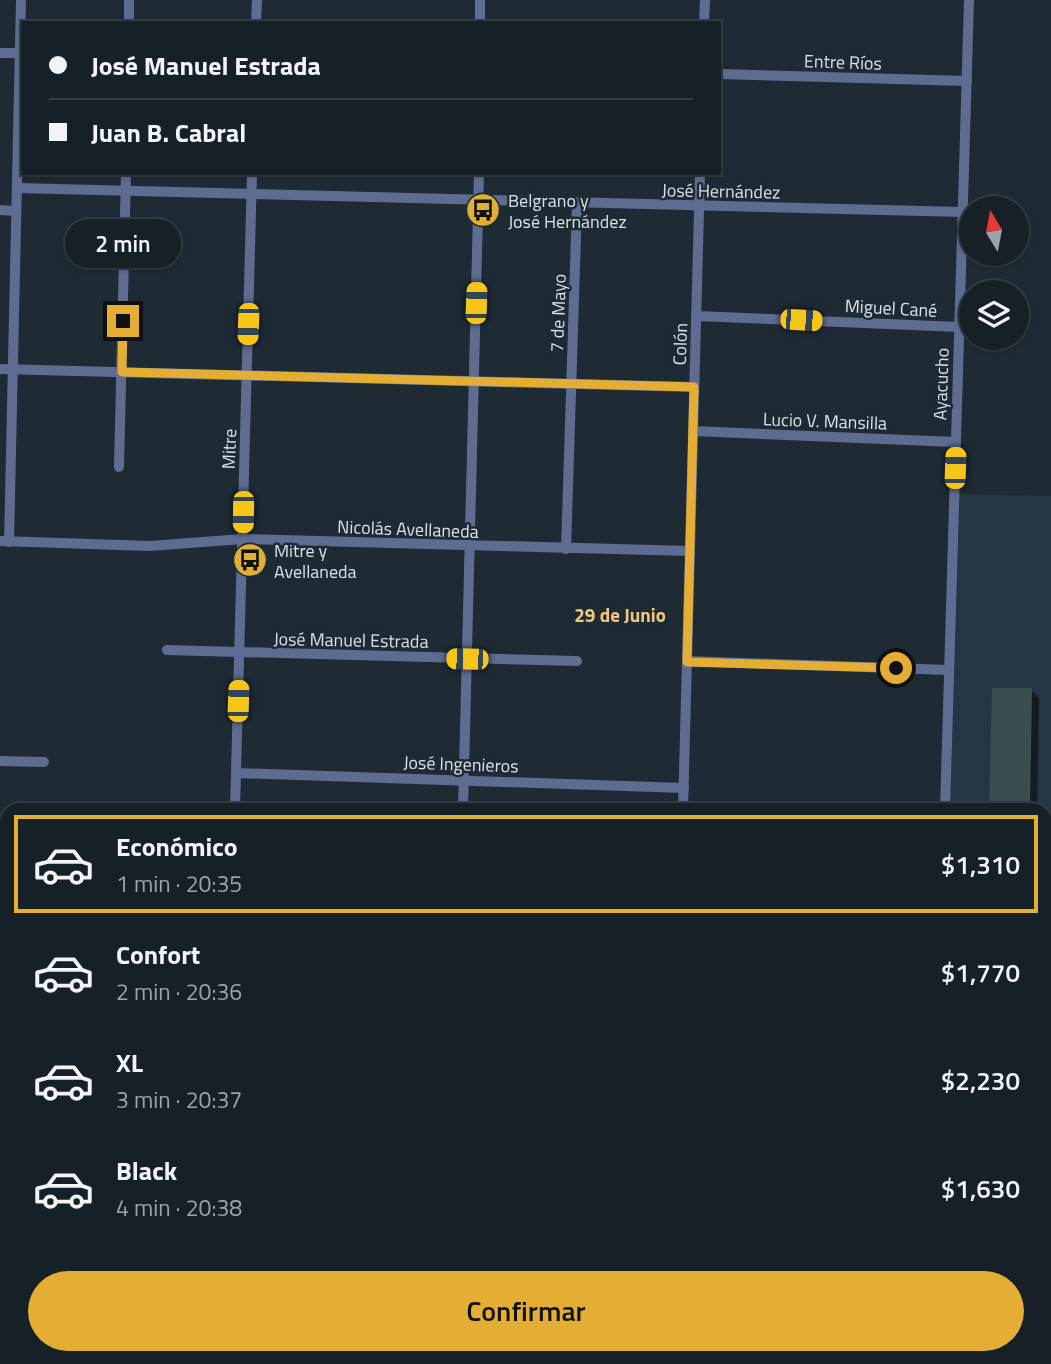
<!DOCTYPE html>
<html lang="es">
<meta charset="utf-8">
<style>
:root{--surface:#162027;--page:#232d33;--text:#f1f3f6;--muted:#9ea3a7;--line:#353e44;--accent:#e4ae35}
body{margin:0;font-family:"Titillium Web",sans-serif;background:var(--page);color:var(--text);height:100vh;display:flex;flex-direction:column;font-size:26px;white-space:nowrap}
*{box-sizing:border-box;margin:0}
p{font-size:23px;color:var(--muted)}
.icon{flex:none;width:38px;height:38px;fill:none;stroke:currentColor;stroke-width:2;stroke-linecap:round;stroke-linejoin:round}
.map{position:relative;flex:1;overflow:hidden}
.drawer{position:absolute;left:0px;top:803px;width:1052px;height:562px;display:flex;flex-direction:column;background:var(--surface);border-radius:21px 21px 0 0;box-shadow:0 2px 5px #0004,0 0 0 2px var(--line)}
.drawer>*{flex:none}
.hud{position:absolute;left:21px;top:21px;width:700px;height:154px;border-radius:0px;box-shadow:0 2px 5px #0004,0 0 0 2px var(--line);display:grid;align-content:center;height:154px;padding:0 28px;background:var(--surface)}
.needle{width:46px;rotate:350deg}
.fabs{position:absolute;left:959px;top:196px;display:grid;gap:14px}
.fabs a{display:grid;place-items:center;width:70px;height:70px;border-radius:50%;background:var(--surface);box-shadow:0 2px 5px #0004,0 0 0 2px var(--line);font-size:35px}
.end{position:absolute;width:32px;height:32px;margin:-16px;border:9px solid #e4ae35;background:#111;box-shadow:0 0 0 4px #111}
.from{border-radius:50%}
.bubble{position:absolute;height:49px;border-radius:24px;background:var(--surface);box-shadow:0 2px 5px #0004,0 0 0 2px var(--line);font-size:23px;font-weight:600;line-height:49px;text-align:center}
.car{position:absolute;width:21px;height:42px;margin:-21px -10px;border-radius:9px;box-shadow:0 0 5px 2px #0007;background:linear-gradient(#f5c518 24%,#345 0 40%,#f5c518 0 76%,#345 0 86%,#f5c518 0)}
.hud b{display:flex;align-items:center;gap:24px;height:66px;font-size:26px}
.hud b+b{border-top:2px solid var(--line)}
.hud i{width:18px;height:18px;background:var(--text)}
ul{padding:12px 0 0;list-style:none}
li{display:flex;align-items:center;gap:21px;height:98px;margin:0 14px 10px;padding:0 14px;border:4px solid transparent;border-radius:0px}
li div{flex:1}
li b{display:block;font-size:26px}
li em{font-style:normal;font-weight:600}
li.current{border-color:var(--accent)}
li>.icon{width:63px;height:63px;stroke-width:1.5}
.primary-button{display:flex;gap:14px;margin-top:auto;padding:14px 28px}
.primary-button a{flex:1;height:80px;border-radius:42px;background:var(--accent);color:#111;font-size:28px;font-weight:600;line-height:80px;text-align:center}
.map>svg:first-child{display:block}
</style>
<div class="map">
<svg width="1051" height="1364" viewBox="0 0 1051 1364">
<rect width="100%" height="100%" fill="#1e2b34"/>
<!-- built -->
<polygon fill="#243643" points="954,494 1051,496 1051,915 1045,915 1045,810 945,810"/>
<!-- shadow -->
<polygon fill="#0007" points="993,689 1031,690 1039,698 1037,810 991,810"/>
<!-- building -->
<polygon fill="#3a4e51" points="992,688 1032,688 1030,810 989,810"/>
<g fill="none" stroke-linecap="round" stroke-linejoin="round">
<!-- minor -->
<g stroke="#5f6c92" stroke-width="10">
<polyline points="480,0 480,23"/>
<polyline points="129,23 129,0"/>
<polyline points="256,23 257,0"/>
<polyline points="704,23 705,0"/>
<polyline points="0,53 23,53"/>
<polyline points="719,74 967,81"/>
<polyline points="17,188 963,212"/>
<polyline points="0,210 16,211"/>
<polyline points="696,316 959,327"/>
<polyline points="0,369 694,387"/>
<polyline points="693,431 955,442"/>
<polyline points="119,467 126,173"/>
<polyline points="0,541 150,546 242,539 690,551"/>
<polyline points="9,542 21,0"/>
<polyline points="566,549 577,204"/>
<polyline points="167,650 577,661"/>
<polyline points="687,661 948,670"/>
<polyline points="0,761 44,762"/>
<polyline points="236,773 684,788"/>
<polyline points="235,810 252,173"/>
<polyline points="463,810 479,173"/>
<polyline points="683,810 700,173"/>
<polyline points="945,810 969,0"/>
<polyline points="0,962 2,888"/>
<polyline points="0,1147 7,1147"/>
<polyline points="1045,1179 1051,1179"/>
<polyline points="0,1279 7,1279"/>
<polyline points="297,1358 299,1364"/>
<polyline points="404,1358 405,1364"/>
<polyline points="519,1358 520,1364"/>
<polyline points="635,1358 636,1364"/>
<polyline points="751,1358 752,1364"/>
<polyline points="865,1358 866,1364"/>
<polyline points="220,1364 221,1358"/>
<polyline points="927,1364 927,1358"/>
</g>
<!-- primary -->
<g stroke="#94adfc" stroke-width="16">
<polyline points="0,888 7,888"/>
<polyline points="1045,915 1051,915"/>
</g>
</g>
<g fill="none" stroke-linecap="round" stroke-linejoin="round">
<!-- route -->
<polyline stroke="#e4ae35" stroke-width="9" points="123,321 122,372 694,387 687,662 896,668"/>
</g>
<!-- icons -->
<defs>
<g id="bus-disc" transform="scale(1.75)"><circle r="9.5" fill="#e4ae35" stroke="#1e2b34"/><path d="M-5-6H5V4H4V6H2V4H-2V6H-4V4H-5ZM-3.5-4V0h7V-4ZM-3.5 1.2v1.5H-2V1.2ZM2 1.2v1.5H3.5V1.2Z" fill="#111"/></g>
</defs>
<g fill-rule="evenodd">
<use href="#bus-disc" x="483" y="210"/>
<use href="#bus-disc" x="250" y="560"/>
</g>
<g text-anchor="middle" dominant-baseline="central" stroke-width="5" stroke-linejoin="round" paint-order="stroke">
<!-- street labels -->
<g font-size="18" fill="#d8e1e7" stroke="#1e2b34">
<text transform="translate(843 62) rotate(2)">Entre Ríos</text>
<text transform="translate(721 191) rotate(1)">José Hernández</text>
<text transform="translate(891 308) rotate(3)">Miguel Cané</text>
<text transform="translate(558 313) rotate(-88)">7 de Mayo</text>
<text transform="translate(680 344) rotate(-88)">Colón</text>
<text transform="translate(941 384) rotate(-88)">Ayacucho</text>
<text transform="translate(825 421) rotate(2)">Lucio V. Mansilla</text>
<text transform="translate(229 449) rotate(-88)">Mitre</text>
<text transform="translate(408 529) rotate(2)">Nicolás Avellaneda</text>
<text transform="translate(351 640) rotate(1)">José Manuel Estrada</text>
<text transform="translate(461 764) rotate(2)">José Ingenieros</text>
</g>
<!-- poi labels -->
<g font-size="18" fill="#d8e1e7" stroke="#1e2b34" text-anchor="start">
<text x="508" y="200">Belgrano y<tspan x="508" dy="21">José Hernández</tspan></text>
<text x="274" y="550">Mitre y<tspan x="274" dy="21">Avellaneda</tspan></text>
</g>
<!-- neighbourhood labels -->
<g font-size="19" font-weight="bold" fill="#edc77f" stroke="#1e2b34">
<text x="620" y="614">29 de Junio</text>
</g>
</g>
</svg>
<div class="fabs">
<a><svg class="needle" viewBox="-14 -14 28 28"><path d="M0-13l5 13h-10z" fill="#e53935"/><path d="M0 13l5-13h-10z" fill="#9ea3a7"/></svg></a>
<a><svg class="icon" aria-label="layers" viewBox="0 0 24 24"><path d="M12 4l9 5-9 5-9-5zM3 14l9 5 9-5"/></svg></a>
</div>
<i class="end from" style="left:896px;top:668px"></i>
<i class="end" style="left:123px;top:321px"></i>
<div class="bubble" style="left:65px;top:219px;width:116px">2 min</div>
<i class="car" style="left:476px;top:303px;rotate:2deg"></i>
<i class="car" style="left:801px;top:320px;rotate:93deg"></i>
<i class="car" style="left:248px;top:324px;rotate:182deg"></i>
<i class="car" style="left:955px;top:468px;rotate:2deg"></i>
<i class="car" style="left:243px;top:512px;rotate:181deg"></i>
<i class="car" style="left:467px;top:659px;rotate:271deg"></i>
<i class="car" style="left:238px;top:701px;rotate:2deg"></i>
<div class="hud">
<b><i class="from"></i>José Manuel Estrada</b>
<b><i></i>Juan B. Cabral</b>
</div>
<section class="drawer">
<ul>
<li class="current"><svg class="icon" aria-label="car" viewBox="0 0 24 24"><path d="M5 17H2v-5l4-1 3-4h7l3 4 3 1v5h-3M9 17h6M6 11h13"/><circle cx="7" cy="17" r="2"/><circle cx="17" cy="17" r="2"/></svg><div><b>Económico</b><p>1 min · 20:35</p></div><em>$1,310</em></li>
<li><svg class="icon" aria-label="car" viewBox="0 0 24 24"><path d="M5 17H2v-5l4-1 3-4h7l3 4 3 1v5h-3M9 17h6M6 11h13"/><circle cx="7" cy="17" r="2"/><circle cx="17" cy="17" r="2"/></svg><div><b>Confort</b><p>2 min · 20:36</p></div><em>$1,770</em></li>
<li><svg class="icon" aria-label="car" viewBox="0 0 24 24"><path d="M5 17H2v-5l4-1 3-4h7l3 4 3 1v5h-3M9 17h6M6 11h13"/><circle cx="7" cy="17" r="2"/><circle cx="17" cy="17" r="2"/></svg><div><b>XL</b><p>3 min · 20:37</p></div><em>$2,230</em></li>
<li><svg class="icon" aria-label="car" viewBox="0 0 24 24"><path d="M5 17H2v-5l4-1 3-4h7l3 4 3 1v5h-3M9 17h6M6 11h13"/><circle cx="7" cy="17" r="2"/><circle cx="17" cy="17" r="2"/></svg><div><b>Black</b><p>4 min · 20:38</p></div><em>$1,630</em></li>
</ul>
<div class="primary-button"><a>Confirmar</a></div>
</section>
</div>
